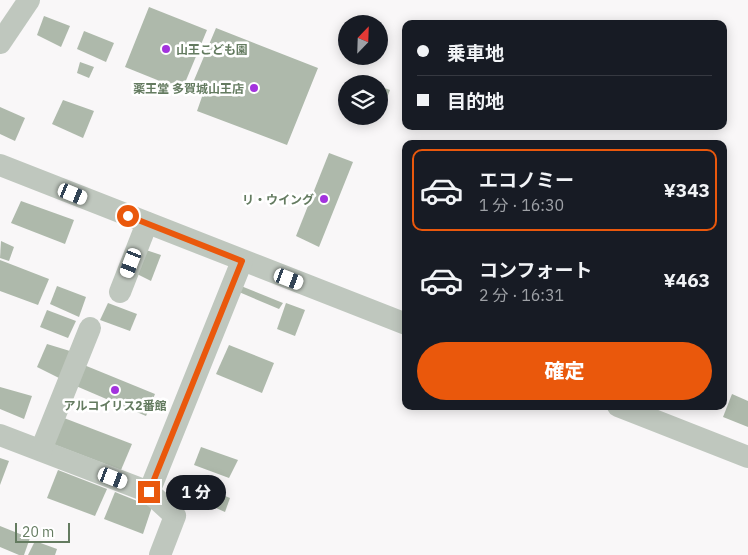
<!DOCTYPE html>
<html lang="ja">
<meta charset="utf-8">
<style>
:root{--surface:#171b24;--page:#20242c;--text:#f1f3f6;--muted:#9ea1a6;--line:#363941;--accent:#ea580c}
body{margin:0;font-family:"IBM Plex Sans","Noto Sans JP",sans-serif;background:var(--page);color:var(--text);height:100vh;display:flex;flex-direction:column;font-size:19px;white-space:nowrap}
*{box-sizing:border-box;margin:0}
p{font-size:16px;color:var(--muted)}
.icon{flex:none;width:28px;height:28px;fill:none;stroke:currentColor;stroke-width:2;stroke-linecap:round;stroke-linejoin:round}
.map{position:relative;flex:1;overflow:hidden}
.drawer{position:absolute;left:402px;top:140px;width:325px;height:270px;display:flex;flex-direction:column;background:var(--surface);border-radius:10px;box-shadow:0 2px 12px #0003}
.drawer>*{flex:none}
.banner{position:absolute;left:402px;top:20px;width:325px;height:110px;border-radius:10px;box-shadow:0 2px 12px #0003;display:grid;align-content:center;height:110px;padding:0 15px;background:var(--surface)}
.needle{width:32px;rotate:23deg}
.buttons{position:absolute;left:338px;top:15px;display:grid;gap:10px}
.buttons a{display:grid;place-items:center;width:50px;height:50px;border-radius:50%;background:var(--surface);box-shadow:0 2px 12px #0003;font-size:25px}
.scale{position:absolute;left:15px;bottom:12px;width:55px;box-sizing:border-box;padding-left:5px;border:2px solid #647b60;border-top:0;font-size:14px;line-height:18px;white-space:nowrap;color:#647b60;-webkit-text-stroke:4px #fff;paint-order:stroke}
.end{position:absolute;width:22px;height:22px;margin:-11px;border:6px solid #ea580c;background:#fff;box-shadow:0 0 0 2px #fff}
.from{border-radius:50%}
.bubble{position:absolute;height:35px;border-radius:18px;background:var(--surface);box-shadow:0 2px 12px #0003;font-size:16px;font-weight:800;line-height:35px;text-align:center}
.car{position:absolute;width:15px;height:30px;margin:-15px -8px;border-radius:6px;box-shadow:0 0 4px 1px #0007;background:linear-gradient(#fff 24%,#345 0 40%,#fff 0 76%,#345 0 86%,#fff 0)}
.banner b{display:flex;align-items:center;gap:18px;height:48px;font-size:19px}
.banner b+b{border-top:1px solid var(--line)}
.banner i{width:12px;height:12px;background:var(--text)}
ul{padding:9px 0 0;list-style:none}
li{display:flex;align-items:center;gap:15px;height:82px;margin:0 10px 8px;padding:0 5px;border:2px solid transparent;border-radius:10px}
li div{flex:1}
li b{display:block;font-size:19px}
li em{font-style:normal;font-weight:800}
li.current{border-color:var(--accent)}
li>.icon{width:45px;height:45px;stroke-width:1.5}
.action{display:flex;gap:10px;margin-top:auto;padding:10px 15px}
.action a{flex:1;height:58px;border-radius:30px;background:var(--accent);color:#fff;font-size:20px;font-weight:800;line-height:58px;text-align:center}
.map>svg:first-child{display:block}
</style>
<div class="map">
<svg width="748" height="555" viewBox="0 0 748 555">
<rect width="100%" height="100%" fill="#f9f7f8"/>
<!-- building -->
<g fill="#aeb9ab">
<polygon points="149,7 207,30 182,90 125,67"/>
<polygon points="44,16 70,26 61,47 37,35"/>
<polygon points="216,28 318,68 287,145 197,111 204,91 192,85"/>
<polygon points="84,31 114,43 106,62 77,49"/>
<polygon points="80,62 94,67 89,78 77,73"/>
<polygon points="379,86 390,90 381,113 379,112"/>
<polygon points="63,100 94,111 83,138 52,124"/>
<polygon points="0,107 25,118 15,141 0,134"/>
<polygon points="329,153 353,162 319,247 296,236"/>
<polygon points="21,201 74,220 65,244 11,223"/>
<polygon points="1,241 14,247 9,261 0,258"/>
<polygon points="143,249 161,255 151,281 133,272"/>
<polygon points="0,260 49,279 38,305 0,291"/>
<polygon points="57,286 86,297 79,317 50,304"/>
<polygon points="241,286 283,303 279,309 239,292"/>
<polygon points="108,303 137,314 130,331 100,320"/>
<polygon points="286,303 305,310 295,336 277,329"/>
<polygon points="47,310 76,321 68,338 40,327"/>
<polygon points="47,344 70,351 59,378 37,367"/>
<polygon points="229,345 274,363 262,393 216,374"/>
<polygon points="84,365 155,394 146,416 76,386"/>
<polygon points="0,387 32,396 24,419 0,409"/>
<polygon points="732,394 748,401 748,427 723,417"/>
<polygon points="64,418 132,444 121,470 53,444"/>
<polygon points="201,447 238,460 229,478 194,465"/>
<polygon points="0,458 9,461 0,485"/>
<polygon points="58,470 107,489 95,516 47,498"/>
<polygon points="178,477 230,498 225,512 173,489"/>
<polygon points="115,492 152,507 143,534 104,519"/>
<polygon points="0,526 30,538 24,555 19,555 0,547"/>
<polygon points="35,541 57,549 55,555 28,555"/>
</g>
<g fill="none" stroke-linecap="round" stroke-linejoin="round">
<!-- minor -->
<g stroke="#bfc7be" stroke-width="22">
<polyline points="0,43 29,0"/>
<polyline points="0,165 406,324"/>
<polyline points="120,292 147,223"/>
<polyline points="618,406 748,457"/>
<polyline points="0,435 149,492"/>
<polyline points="41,450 90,328"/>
<polyline points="160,555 175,516 149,492 242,261"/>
</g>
</g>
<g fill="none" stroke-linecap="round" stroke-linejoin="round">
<!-- route -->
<polyline stroke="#ea580c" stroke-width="6" points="128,216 242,261 149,492"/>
</g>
<!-- markers -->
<g fill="#a333dd" stroke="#fff" stroke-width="2">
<circle cx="166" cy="49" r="5"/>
<circle cx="254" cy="88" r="5"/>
<circle cx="324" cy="199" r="5"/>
<circle cx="115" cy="390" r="5"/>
</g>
<g text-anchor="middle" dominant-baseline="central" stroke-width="5" stroke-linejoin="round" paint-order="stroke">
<!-- poi labels -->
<g font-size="12" font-weight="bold" fill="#647b60" stroke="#fff" text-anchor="end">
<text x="176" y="49" text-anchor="start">山王こども園</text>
<text x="244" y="88">薬王堂 多賀城山王店</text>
<text x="314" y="199">リ・ウイング</text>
<text x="115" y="405" text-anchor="middle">アルコイリス2番館</text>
</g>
</g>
</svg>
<div class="buttons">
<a><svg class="needle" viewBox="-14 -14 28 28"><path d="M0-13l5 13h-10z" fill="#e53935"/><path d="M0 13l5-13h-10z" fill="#9ea1a6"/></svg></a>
<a><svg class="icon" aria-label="layers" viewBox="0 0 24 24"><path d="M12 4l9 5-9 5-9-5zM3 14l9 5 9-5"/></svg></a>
</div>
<div class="scale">20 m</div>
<i class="end from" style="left:128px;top:216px"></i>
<i class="end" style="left:149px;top:492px"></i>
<div class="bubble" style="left:166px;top:475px;width:60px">1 分</div>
<i class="car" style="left:73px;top:194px;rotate:112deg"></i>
<i class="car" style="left:131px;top:263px;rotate:201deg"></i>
<i class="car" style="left:289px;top:279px;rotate:111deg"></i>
<i class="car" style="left:113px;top:478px;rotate:111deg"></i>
<div class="banner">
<b><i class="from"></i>乗車地</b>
<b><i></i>目的地</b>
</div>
<section class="drawer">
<ul>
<li class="current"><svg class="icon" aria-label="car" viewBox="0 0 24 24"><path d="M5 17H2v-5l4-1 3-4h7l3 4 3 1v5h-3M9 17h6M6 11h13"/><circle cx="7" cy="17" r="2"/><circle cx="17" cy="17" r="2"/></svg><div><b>エコノミー</b><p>1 分 · 16:30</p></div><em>¥343</em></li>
<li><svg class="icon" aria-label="car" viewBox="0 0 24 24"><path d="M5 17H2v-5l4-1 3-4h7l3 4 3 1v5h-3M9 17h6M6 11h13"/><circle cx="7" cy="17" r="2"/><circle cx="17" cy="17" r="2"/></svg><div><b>コンフォート</b><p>2 分 · 16:31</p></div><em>¥463</em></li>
</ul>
<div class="action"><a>確定</a></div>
</section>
</div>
